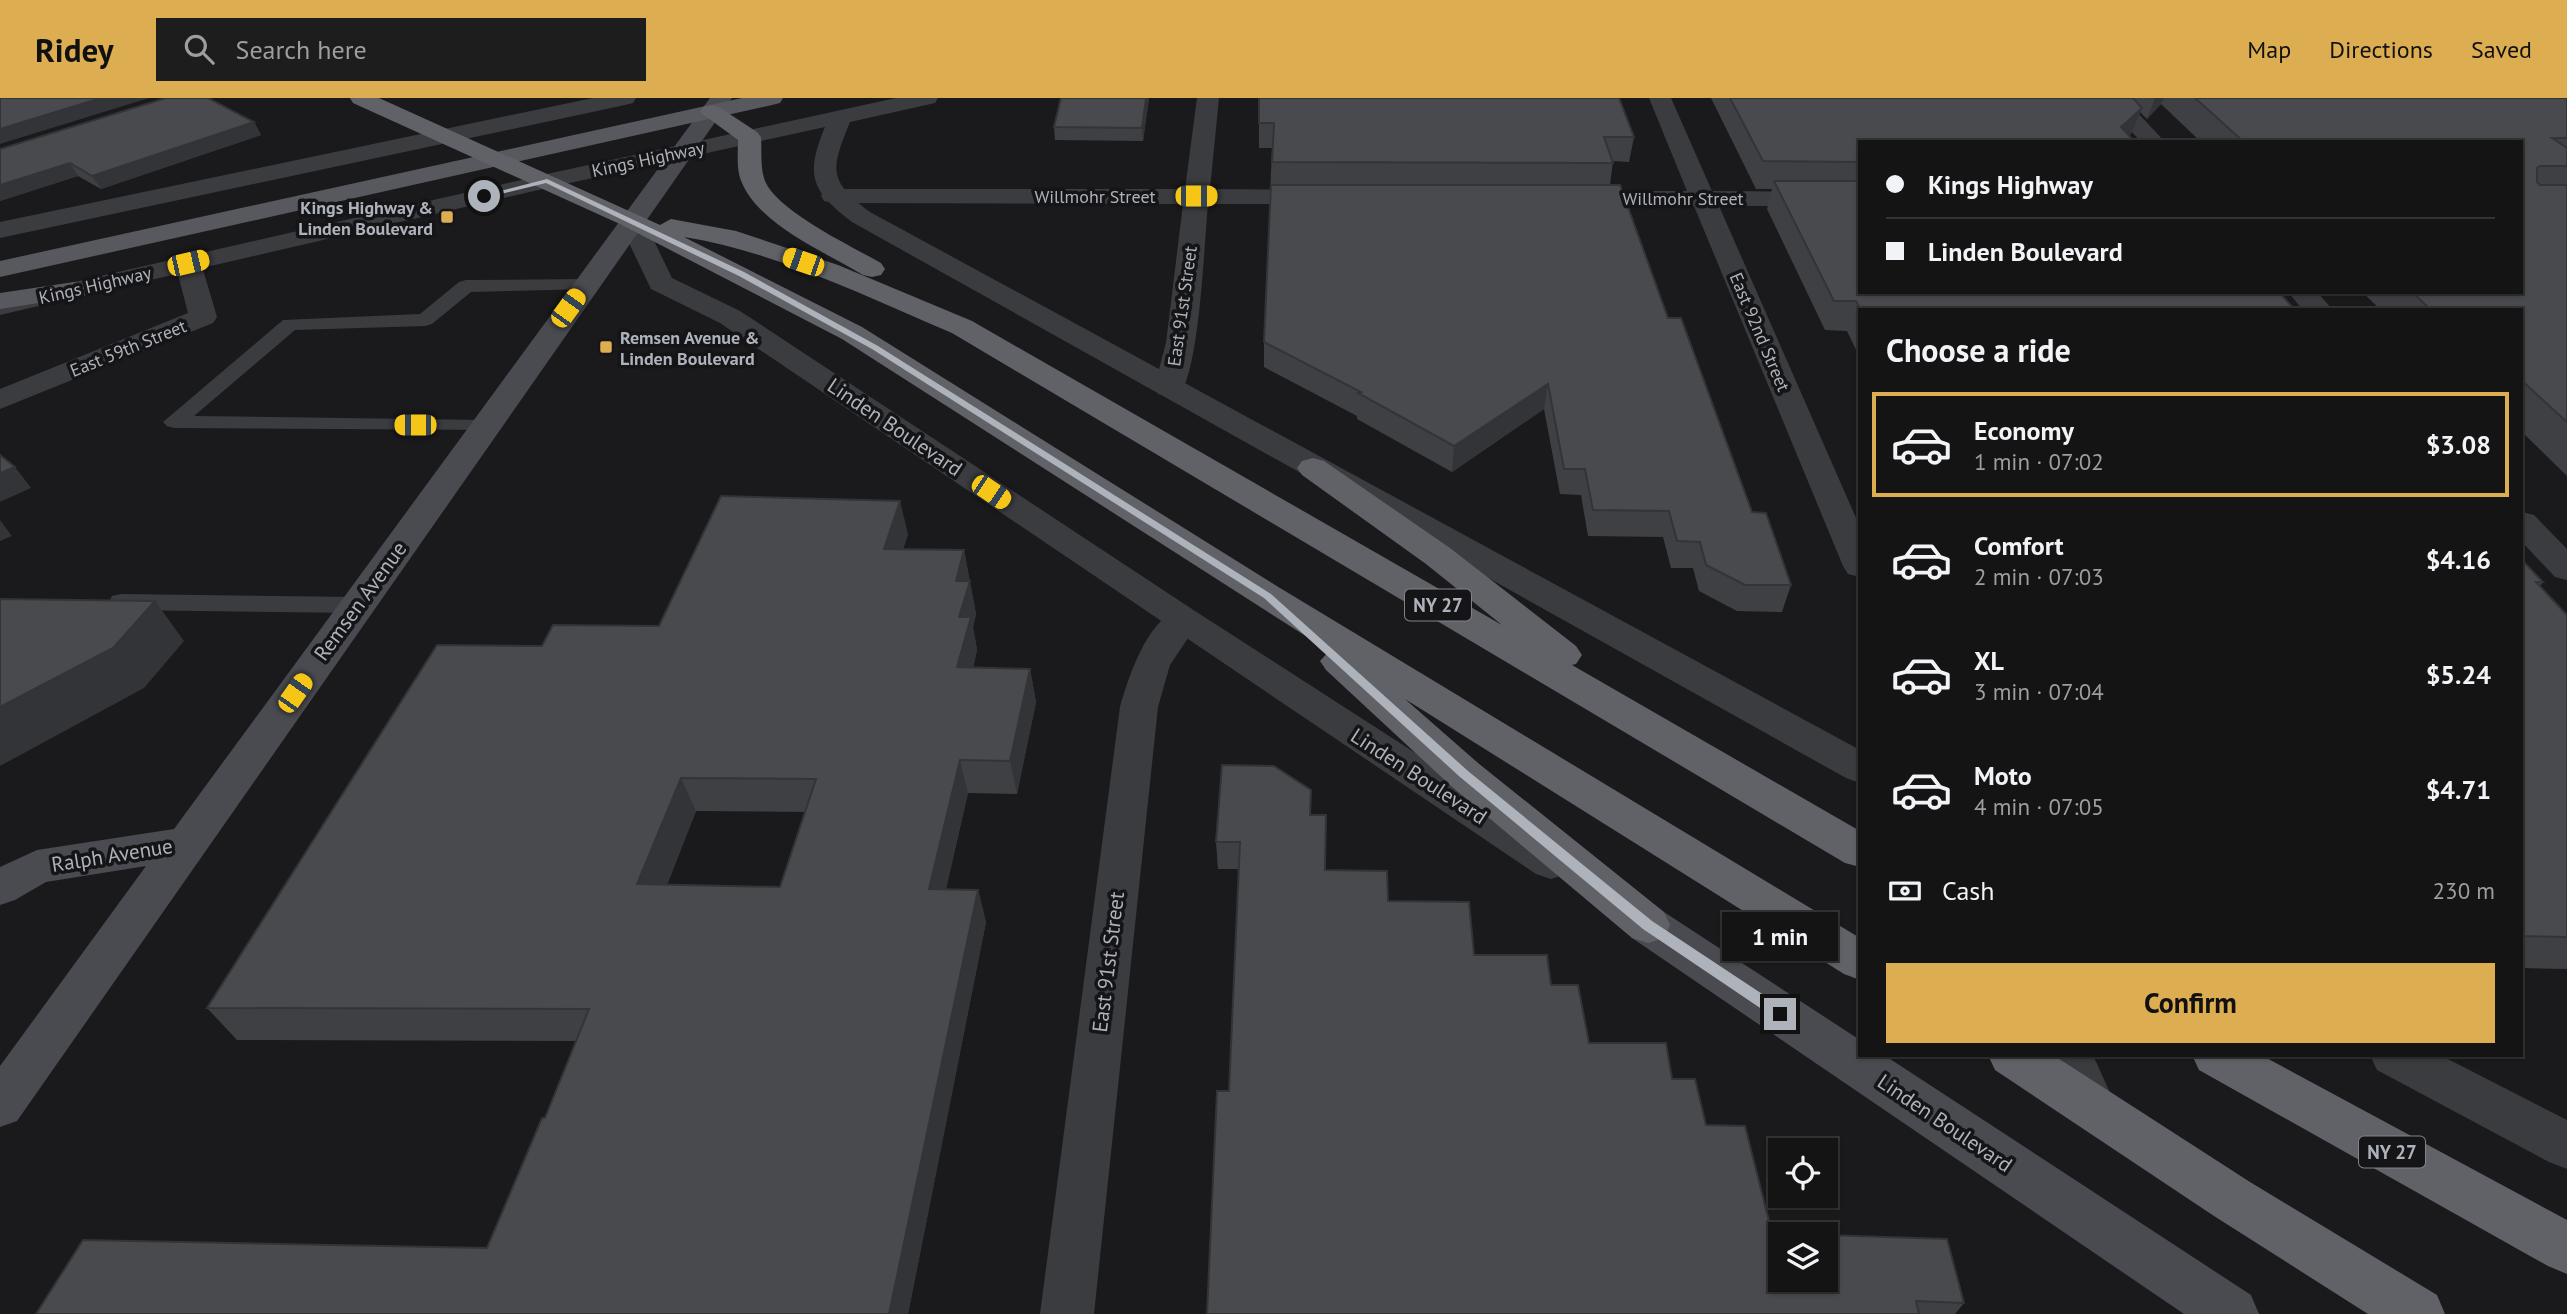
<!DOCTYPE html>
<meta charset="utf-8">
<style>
:root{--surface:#141415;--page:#1d1d1e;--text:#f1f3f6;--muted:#9d9ea0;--line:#333334;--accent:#dcad51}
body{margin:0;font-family:"PT Sans",sans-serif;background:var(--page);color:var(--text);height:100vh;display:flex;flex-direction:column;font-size:26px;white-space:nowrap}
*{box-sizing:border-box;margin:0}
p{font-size:23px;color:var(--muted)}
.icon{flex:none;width:38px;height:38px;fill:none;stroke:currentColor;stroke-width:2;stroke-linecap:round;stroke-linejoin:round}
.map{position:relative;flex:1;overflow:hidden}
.side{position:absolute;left:1858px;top:210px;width:665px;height:749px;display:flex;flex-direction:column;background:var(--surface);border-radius:0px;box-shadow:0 2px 5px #0004,0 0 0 2px var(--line)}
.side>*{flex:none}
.hud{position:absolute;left:1858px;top:42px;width:665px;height:154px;border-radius:0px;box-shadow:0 2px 5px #0004,0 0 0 2px var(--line);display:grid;align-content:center;height:154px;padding:0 28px;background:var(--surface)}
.controls{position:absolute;left:1768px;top:1040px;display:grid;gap:14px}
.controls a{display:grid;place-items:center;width:70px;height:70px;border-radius:0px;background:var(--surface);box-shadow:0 2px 5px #0004,0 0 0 2px var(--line);font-size:35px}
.end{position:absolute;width:32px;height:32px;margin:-16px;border:9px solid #aeb2ba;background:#111;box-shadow:0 0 0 4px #111}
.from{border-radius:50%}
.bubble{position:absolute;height:49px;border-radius:0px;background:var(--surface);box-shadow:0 2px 5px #0004,0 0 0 2px var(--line);font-size:23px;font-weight:700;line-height:49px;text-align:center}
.car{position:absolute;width:21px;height:42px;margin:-21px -10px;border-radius:9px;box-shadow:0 0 5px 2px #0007;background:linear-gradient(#f5c518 24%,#345 0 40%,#f5c518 0 76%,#345 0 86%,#f5c518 0)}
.hud b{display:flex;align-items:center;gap:24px;height:66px;font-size:26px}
.hud b+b{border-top:2px solid var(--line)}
.hud i{width:18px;height:18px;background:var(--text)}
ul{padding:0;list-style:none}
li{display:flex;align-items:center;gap:21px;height:105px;margin:0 14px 10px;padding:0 14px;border:4px solid transparent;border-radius:0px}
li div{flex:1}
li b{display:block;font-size:26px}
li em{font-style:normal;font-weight:700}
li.on{border-color:var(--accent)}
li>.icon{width:63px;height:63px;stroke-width:1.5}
h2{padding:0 28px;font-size:32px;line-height:84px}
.pay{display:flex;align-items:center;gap:18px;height:77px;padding:0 28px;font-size:26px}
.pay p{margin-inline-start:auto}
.primary-button{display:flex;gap:14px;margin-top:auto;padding:14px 28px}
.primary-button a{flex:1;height:80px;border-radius:0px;background:var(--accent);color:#111;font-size:28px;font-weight:700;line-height:80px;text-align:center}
header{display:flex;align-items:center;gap:42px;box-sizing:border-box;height:98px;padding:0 35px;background:var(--accent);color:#111}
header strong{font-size:33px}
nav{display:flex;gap:38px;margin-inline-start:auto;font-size:24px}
.search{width:490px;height:63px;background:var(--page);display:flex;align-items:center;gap:18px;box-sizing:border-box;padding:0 24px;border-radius:0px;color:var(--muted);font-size:26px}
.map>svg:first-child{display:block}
</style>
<header>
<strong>Ridey</strong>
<div class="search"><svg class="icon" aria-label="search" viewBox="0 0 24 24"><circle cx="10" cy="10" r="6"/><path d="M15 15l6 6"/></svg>Search here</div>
<nav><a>Map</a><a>Directions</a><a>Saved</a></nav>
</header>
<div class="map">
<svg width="2567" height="1216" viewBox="0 0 2567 1216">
<rect width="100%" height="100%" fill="#1a1a1c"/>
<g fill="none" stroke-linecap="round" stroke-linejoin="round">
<!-- service -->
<g fill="#3b3c40" fill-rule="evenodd">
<polygon points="585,181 594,187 592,191 471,194 432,226 425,228 295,232 194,318 486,322 493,324 497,328 493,332 174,330 167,328 163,324 283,222 420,216 459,184 466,182"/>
<polygon points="121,496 357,499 366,501 369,507 366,513 357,515 121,512 112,510 109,504 112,498"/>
</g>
<!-- minor -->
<g fill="#3b3c40" fill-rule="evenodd">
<path d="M1197,0H1219L1210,91L1321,92L1330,94L1333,99L1330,104L1321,106H1208C1204,147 1200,267 1180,296L1169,299L1158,296L1154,290L1166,245L1183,106L833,105L824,103L821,98L824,93L833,91H1185Z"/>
<polygon points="1649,0 1671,0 1712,93 1860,94 1860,108 1719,108 1860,429 1860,479 1848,476 1843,468 1694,108 1574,107 1565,105 1562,100 1565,95 1574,93 1687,93"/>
<polygon points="2101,0 2124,0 2165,44 2141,44"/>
<polygon points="188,157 197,159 201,165 217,219 213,225 0,311 0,291 188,215 175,165 179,159"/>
<polygon points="2288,194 2317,194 2333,212 2303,212"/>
<polygon points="2522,414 2534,417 2567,451 2567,482 2555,479 2522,444"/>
<path d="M1182,510L1195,513L1200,522L1170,567L1158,609L1094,1216H1040L1120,609C1129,578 1148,519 1182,510Z"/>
<polygon points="2045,957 2093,957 2116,1008 2108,1024 2091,1030 2074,1024"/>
</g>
<!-- tertiary -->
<g fill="#3b3c40" fill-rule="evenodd">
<polygon points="593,0 636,0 633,5 625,7 0,140 0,124"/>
<path d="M896,0H938L935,5L850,24C831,71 827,82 870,114L1860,652V685L1846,680L852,124C811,93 805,77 825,29L547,90L0,217V201L547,76Z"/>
<polygon points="631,114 640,117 644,122 672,180 740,213 1195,513 1566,752 1572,764 1566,776 1551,781 1536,776 720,225 651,191 618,122 622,117"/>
<polygon points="2370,957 2440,957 2567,1022 2567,1071 2549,1064 2377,972"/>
</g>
<!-- secondary -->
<g fill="#4a4b50" fill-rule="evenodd">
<polygon points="710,0 732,0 17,1023 0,1029 0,968 146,768 46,784 15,802 0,807 0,769 37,752 174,731"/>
<polygon points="1648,809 1664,814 1860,942 1860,957 1884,957 2251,1197 2259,1216 2184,1216 1632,840 1626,827 1632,814"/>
</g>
<!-- primary -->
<g fill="#58595f" fill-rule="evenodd">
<polygon points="742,0 783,0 780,5 772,7 0,179 0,163"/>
<polygon points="74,184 84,186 88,192 84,198 0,211 0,195"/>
</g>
<!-- trunk -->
<g fill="#606268" fill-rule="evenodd">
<path d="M350,0H379L660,127L671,121L736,133L838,167L972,223L1502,527L1426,466L1302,377L1297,370L1302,363L1313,360L1324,363L1450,450L1576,548L1582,557L1576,566L1572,567L1860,733V769L1845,765L952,235C865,198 777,154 684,139L862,229L1280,490L1860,840V882L1844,876L1405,601L1478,665L1664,814L1670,827L1664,840L1648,845L1632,840L1450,687L1326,572L1320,563L1329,553L842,241L622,127L353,5Z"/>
<path d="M711,7L719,9L757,34L761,39C762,53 760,70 765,83C777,113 853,149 881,165L885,171L881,177L872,179L863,177C825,154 760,127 742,85C736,72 738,56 738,42L700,14L703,9Z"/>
<polygon points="1988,957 2053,957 2250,1084 2437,1197 2445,1216 2368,1216 2214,1118 1995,972"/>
<polygon points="2192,957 2261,957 2567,1122 2567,1176 2548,1168 2199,972"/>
</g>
</g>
<!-- wall -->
<g fill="#3f4043" fill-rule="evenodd">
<polygon points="1061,0 1149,0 1143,43 1055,42 1054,29"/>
<polygon points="1711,0 2567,0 2567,378 2522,334 2522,212 2381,212 2362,194 2522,194 2522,44 2201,44 2161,6 2147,21 2140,14 2131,36 1860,44 1860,260 1847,233 1825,232 1767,111 1772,91 1756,91"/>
<polygon points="254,24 261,37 101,91 78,78 0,103 0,51"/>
<polygon points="1259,25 1634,39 1629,64 1613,63 1610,87 1668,220 1752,414 1791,487 1782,514 1737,513 1699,493 1693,470 1671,470 1663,439 1588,438 1581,397 1560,396 1544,311 1452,374 1357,321 1357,318 1264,269 1264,244 1272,50 1259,50"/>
<path d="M908,436L903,451L964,452L976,516L973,529L977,552L973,570L1030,571L1036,604L1017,696L968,695L946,791L978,792L986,824L908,1216H36L487,1150L545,1020L577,943L237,942L207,910L542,548L659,528ZM696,713L805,714L780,789L667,787Z"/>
<polygon points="2522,462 2543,484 2540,488 2567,517 2567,871 2522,870"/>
<polygon points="1310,717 1325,772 1388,803 1474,857 1551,887 1589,945 1672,981 1706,1027 1772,1135 1964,1205 1955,1216 1207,1216 1229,993 1239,771 1218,771 1216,744"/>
</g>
<!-- shaded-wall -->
<g fill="#333437">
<polygon points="101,0 149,0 0,46 0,31"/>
<polygon points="1146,0 1149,0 1143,43 1142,30"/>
<polygon points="2155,0 2164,0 2161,6 2147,21"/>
<polygon points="2142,10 2131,36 2123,44 2121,29"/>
<polygon points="254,24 261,37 101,91 92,78"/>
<polygon points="70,65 78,78 0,103 0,87"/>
<polygon points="1548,286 1544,311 1452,374 1454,348"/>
<polygon points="15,369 31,390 0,404 0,375"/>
<polygon points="900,403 908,436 893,484 884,451"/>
<polygon points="0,422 12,438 0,443"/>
<polygon points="964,452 976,516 973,529 977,552 965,603 957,569 959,519 956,483"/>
<polygon points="155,503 184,543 144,590 0,668 0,609"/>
<polygon points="1030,571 1036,604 1017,696 1010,663"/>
<polygon points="960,662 968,695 938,823 929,791"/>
<polygon points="681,680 696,713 654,819 637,786"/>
<polygon points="978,792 986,824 908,1216 889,1216"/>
</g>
<!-- building -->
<g fill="#494a4e" stroke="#333437" stroke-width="2" fill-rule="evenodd">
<polygon points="0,0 101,0 0,31"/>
<polygon points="166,0 208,0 254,24 92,78 70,65 0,87 0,51"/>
<polygon points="1061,0 1146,0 1142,30 1054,29"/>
<polygon points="1259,0 1619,0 1634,39 1604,39 1613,65 1272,64 1274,25 1259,25"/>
<polygon points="1730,0 2133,0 2142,10 2121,29 2135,44 1860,44 1860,64 1763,63"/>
<polygon points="2195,0 2567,0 2567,40 2552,40 2567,50 2567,68 2540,68 2537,70 2537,84 2540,87 2567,87 2567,324 2522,283 2522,212 2431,212 2412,194 2522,194 2522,44 2244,44"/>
<polygon points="1774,83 1860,83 1860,194 2279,194 2295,212 1861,212 1856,203 1834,203"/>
<polygon points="1271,87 1620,87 1668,220 1681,220 1752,414 1766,415 1791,487 1745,487 1706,467 1700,444 1677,443 1669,413 1593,412 1585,371 1564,371 1548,286 1454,348 1358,295 1361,294 1264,244"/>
<polygon points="0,357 15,369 0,375"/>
<path d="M721,398L900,403L884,451L964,452L956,483H970L959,519H971L957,569L1030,571L1010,663L960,662L929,791L978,792L889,1216H36L83,1142L487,1150L542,1020H545L589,911L207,910L437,547L542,548L553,527L659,528ZM681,680L816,681L780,789L637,786Z"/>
<polygon points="2522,462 2543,484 2536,484 2567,517 2567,839 2522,838"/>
<polygon points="0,501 155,503 113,550 0,609"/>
<polygon points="1222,667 1274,668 1311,692 1310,717 1326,717 1325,772 1387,773 1388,803 1469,804 1474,857 1547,857 1551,887 1578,887 1589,945 1666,945 1672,981 1695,981 1706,1027 1745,1028 1772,1135 1791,1136 1780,1136 1780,1181 1825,1181 1825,1137 1947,1141 1964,1205 1916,1203 1919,1216 1207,1216 1217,993 1229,993 1240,744 1216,744"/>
</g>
<!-- route -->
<polygon fill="#aeb2ba" points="547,81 744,174 878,248 1271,496 1468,673 1652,823 1785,911 1785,920 1775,920 1643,831 1460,679 1264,500 872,251 739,178 546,85 484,100 481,98"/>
<!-- markers -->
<g fill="#dcad51" stroke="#151517" stroke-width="2.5">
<rect x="440" y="112" width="14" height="14" rx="3.5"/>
<rect x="599" y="242" width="14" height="14" rx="3.5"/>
</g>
<g text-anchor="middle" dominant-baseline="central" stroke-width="7" stroke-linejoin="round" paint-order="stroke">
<!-- far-street labels -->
<g font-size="18" fill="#aeb2ba" stroke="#151517">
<text transform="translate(648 61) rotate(-12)">Kings Highway</text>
<text x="1095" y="98">Willmohr Street</text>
<text x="1683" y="100">Willmohr Street</text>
<text transform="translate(95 187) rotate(-13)">Kings Highway</text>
<text transform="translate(1182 208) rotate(-82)">East 91st Street</text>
<text transform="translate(1760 234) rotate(67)">East 92nd Street</text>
<text transform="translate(128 250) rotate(-22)">East 59th Street</text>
</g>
<!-- far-poi labels -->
<g font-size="18" font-weight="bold" fill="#aeb2ba" stroke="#151517" text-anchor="end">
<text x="433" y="109">Kings Highway &amp;<tspan x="433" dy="21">Linden Boulevard</tspan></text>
<text x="620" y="239" text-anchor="start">Remsen Avenue &amp;<tspan x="620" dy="21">Linden Boulevard</tspan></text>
</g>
<!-- shield labels -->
<g fill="#151517" stroke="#808389" stroke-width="2">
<rect x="1405" y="491.5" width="66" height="31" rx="5"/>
<rect x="2359" y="1038.5" width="66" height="31" rx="5"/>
</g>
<g font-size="19" font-weight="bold" fill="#aeb2ba">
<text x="1438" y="507">NY 27</text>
<text x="2392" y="1054">NY 27</text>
</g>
<!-- street labels -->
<g font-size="21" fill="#aeb2ba" stroke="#151517">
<text transform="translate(895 329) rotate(34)">Linden Boulevard</text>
<text transform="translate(360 503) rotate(-54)">Remsen Avenue</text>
<text transform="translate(1419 678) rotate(33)">Linden Boulevard</text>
<text transform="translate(112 757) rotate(-9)">Ralph Avenue</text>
<text transform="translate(1108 864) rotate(-83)">East 91st Street</text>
<text transform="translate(1945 1025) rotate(34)">Linden Boulevard</text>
</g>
</g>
</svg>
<div class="controls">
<a><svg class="icon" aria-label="locate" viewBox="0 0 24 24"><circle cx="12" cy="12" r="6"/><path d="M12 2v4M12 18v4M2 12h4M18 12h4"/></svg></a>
<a><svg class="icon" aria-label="layers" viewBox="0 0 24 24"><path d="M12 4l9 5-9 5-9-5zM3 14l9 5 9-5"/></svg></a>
</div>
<i class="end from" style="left:484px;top:98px"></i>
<i class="end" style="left:1780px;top:916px"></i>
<div class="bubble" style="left:1722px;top:814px;width:116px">1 min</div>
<i class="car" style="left:1196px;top:98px;rotate:90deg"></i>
<i class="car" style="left:803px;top:164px;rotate:289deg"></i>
<i class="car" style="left:188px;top:165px;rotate:77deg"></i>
<i class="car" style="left:568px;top:210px;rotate:36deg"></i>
<i class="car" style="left:415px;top:327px;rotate:270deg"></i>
<i class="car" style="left:991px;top:394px;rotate:124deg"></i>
<i class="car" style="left:295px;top:595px;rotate:35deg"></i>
<div class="hud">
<b><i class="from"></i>Kings Highway</b>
<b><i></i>Linden Boulevard</b>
</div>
<section class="side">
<h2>Choose a ride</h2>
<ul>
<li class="on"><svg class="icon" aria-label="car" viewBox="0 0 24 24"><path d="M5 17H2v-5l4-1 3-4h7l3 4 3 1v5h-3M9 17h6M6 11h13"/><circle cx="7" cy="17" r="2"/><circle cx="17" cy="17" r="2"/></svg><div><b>Economy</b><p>1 min · 07:02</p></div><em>$3.08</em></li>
<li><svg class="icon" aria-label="car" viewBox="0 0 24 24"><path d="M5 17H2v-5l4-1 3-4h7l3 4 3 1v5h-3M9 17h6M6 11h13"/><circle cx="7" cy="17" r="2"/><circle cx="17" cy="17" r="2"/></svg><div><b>Comfort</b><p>2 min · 07:03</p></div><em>$4.16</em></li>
<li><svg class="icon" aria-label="car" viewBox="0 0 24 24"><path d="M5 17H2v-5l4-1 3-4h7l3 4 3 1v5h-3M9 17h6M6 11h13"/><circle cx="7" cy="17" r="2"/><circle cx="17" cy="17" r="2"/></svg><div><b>XL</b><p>3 min · 07:04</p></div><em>$5.24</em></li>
<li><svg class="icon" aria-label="car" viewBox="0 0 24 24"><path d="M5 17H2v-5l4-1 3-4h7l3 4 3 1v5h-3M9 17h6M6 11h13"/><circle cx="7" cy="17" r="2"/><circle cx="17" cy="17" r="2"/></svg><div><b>Moto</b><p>4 min · 07:05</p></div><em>$4.71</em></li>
</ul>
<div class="pay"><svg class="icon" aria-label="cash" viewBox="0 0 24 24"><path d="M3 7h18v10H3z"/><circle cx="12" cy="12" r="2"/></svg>Cash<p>230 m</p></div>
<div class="primary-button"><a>Confirm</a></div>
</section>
</div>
